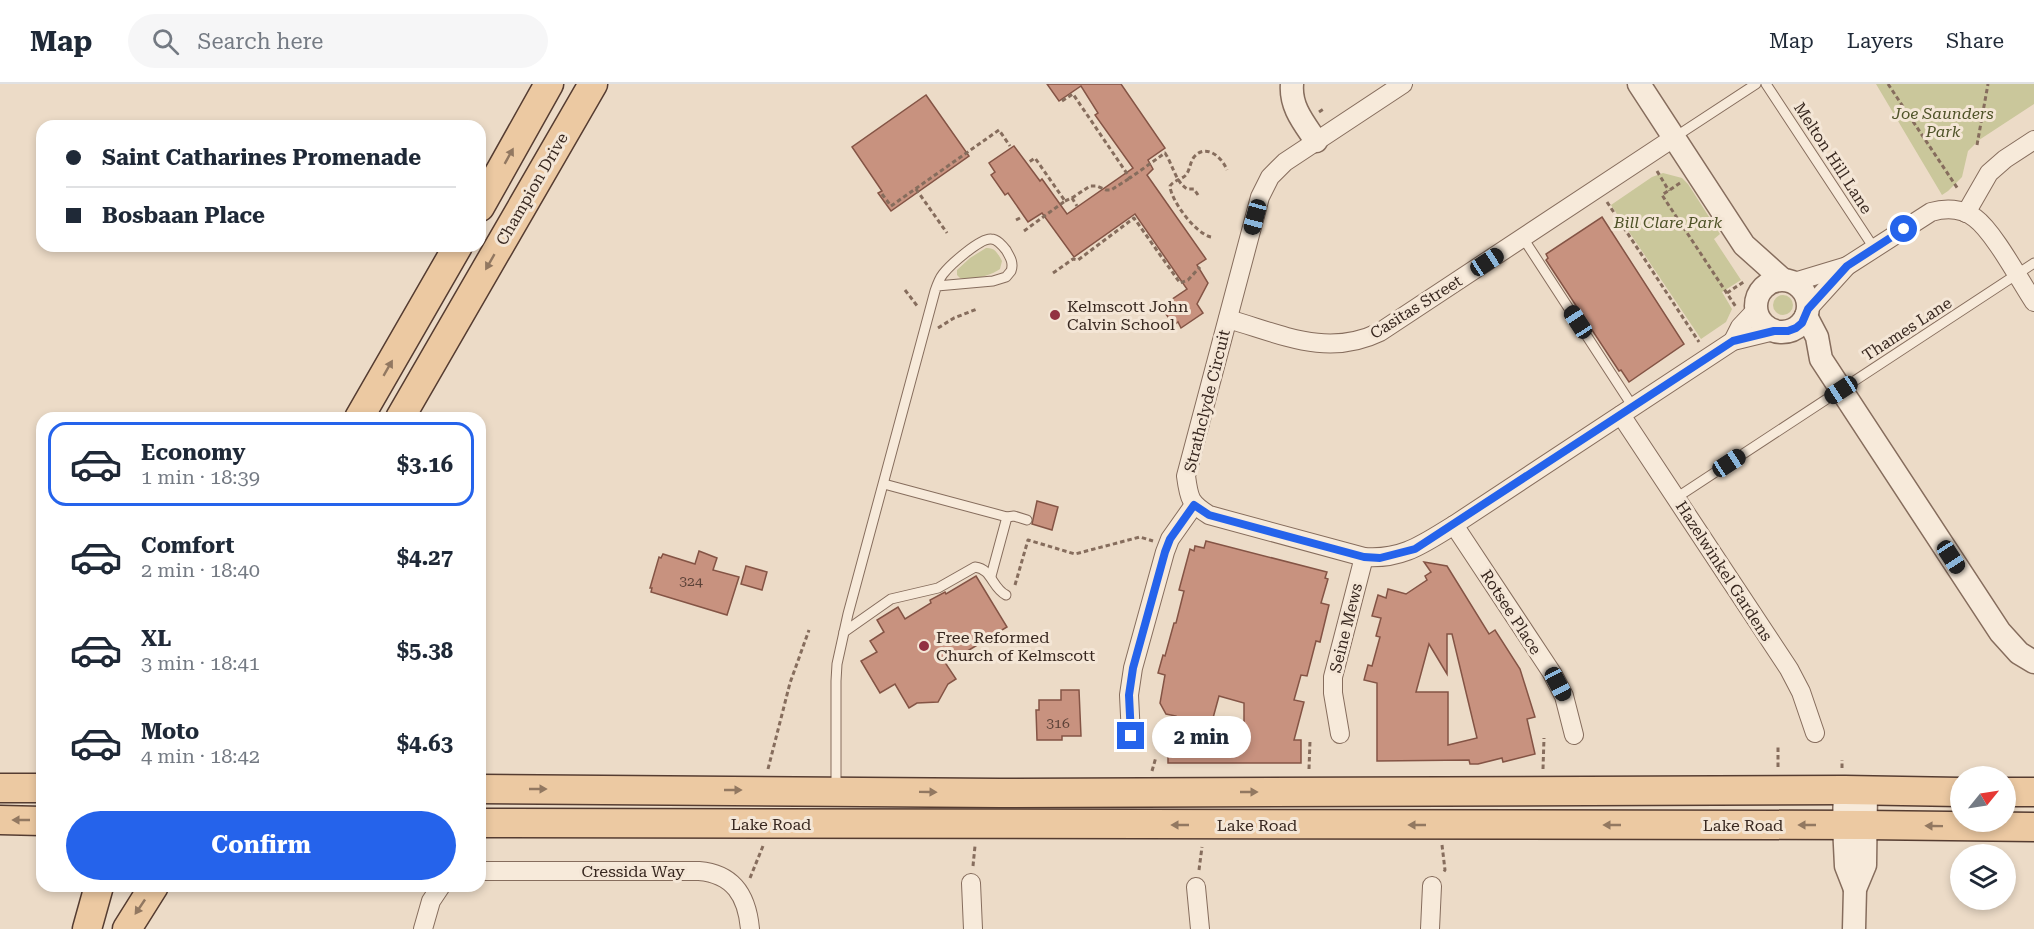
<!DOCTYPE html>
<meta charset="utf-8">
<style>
:root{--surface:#fff;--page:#f6f6f7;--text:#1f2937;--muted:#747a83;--line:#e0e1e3;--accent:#2563eb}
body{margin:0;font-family:"Roboto Serif",serif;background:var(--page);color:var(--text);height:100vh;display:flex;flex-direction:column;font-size:22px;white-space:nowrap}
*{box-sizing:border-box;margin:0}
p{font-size:20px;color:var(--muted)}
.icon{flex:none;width:33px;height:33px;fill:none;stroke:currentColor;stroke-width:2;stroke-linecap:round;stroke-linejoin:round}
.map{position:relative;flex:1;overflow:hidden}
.side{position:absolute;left:36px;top:328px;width:450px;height:480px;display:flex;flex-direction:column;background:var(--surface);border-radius:18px;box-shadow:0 3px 9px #0003}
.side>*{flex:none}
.guide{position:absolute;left:36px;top:36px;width:450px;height:132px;border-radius:18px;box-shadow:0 3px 9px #0003;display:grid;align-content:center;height:132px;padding:0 30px;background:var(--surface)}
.needle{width:39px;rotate:60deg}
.controls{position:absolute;left:1950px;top:682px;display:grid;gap:12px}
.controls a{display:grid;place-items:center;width:66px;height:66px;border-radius:50%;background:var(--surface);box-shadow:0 3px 9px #0003;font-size:30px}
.end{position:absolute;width:27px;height:27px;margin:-14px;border:8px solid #2563eb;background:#fff;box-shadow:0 0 0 3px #fff}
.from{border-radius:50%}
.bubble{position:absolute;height:42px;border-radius:21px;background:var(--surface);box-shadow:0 3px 9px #0003;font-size:20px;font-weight:700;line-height:42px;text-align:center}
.car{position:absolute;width:18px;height:36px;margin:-18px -9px;border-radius:8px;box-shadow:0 0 4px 2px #0007;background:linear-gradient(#222 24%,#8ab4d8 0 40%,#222 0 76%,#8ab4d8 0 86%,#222 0)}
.guide b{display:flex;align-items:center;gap:21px;height:57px;font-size:22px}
.guide b+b{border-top:2px solid var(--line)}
.guide i{width:15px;height:15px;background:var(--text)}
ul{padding:10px 0 0;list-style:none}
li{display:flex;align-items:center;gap:18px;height:84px;margin:0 12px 9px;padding:0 18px;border:3px solid transparent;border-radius:18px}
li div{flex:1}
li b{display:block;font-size:22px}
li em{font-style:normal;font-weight:700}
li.current{border-color:var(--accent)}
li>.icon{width:54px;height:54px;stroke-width:1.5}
.cta{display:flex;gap:12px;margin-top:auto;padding:12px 30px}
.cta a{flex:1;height:69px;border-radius:36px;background:var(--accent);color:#fff;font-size:24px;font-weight:700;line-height:69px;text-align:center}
header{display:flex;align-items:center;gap:36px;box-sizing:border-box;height:84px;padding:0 30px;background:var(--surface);border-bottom:2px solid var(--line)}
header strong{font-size:28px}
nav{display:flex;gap:33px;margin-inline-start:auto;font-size:21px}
.search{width:420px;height:54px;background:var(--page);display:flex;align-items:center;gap:15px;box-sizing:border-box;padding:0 21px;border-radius:33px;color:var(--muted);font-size:22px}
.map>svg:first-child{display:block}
</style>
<header>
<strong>Map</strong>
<div class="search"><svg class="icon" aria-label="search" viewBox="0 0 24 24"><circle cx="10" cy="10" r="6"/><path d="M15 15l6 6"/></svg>Search here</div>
<nav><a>Map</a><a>Layers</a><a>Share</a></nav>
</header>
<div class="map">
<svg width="2034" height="845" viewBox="0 0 2034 845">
<rect width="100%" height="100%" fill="#ecdbc7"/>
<!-- green -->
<g fill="#cac79b">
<polygon points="1876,0 2034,0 2034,20 1979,56 1968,67 1962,93 1948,107 1942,111"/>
<polygon points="1663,89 1682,94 1688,100 1720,150 1714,155 1741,196 1722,208 1732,225 1726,238 1701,255 1611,121 1652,93"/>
<path d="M986,164C995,163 998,170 1002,177L1000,185C990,192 971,197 960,194L957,191V186L970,174Z"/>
<circle cx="1783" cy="221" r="10"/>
</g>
<!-- building -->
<g fill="#c8927f" stroke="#845445" stroke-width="1.5" fill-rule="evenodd">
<polygon points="1047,0 1121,0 1165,64 1148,76 1153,85 1147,91 1206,175 1197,181 1208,199 1197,220 1203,229 1181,244 1178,238 1174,241 1165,229 1169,226 1165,220 1187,205 1135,130 1074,173 1042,129 1028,138 1008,109 1005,111 991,91 995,88 989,79 1014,62 1040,97 1042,95 1067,130 1133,84 1095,31 1098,29 1081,2 1059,17"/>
<polygon points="926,11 969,72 891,127 878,109 882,107 852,63"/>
<polygon points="1602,133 1684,260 1629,298 1621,286 1619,287 1546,176 1548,174 1546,170"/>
<polygon points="1037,417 1058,423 1052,446 1032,440"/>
<path d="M1206,457L1327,488L1325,494L1328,495L1321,519L1329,521L1320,558L1316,557L1307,592L1301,591L1294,616L1304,618L1294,656H1301V679H1168V661H1176V632L1166,630L1160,619L1165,591L1158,589L1163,571L1165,572L1174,539H1176L1184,507L1179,506L1190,465L1194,467L1195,462L1204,464ZM1219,612L1244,619V645H1210Z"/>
<polygon points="699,467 717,474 713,486 739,493 727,531 651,508 652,504 650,504 659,473 661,474 663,470 695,480"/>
<path d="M1424,478L1447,482L1489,550L1495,546L1520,585L1535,633L1527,635L1535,670L1503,678L1502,674L1478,680H1470L1469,676L1377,677V599L1364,596L1368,581L1372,582L1380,553L1376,552L1381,534L1372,532L1378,511L1386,514L1388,505L1406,510L1427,496L1425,492L1431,488ZM1447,550H1452L1477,654L1448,661V608H1416L1429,560L1447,590Z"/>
<polygon points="746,482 767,488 762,506 741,500"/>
<polygon points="976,492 1007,543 946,580 956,595 948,600 938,618 917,619 909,624 895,600 880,609 861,577 877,568 870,557 884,548 877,536 898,523 905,535 931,519 930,516 945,508 946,510"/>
<polygon points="1061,606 1079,606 1081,652 1062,652 1062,656 1037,656 1036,626 1039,626 1039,616 1061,616"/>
</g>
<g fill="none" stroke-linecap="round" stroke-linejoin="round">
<!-- service casing -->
<g stroke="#866d5d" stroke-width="11">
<g id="service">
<polyline points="1766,0 1874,164"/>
<polyline points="1675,53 1756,0"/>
<polyline points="1523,154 1633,323"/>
<polyline points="884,400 1007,433 1014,432 1027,436"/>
<polyline points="1676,414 2034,179"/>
<polyline points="991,492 1007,433"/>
<path d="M844,548L891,515L938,504L975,483C992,485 992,504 1006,511"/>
<path d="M836,704V597L837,580L848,530L935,207C937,201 939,195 943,190C950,181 980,154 991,155C997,155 1002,161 1006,166C1010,173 1014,179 1011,187L1006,193L993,197L937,202"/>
</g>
</g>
<!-- minor casing -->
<g stroke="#866d5d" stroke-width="20">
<g id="minor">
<path d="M1403,0L1285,78L1270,93L1260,113L1186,392C1189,415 1190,419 1209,431L1364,473C1402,476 1423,460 1454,441L1733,257L1774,247"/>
<polyline points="1966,129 1989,89 2005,75 2034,56"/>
<polyline points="1794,198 1847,182"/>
<path d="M1808,225L1847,182L1931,128C1945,124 1962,124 1975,134C1994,148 2020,197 2034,218"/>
<path d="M1228,235C1281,250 1327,274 1380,248L1675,53"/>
<polyline points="1733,257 1740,243 1756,226"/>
<polyline points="1621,331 1789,585 1801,608 1815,649"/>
<polyline points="1454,441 1552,589 1564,612 1574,651"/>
<polyline points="1340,650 1333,609 1333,593 1364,473"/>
<polyline points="1131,652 1129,611 1133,584 1165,468 1170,455 1194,421"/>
<path d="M480,787H699C734,790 747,812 750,845"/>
<polyline points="971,799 973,845"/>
<polyline points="1196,803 1200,845"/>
<polyline points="423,845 431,817 441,802"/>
<polyline points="1430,845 1432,802"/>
</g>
</g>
<!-- tertiary casing -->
<g stroke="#866d5d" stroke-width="25">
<g id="tertiary">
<path d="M1292,0C1290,23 1304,39 1316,57"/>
<polyline points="1639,0 1744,161 1782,195"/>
<circle cx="1782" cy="222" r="26"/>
<polyline points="1806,232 1817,253 1821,275 2000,548 2019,569 2034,578"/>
<polyline points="1845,706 1844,741 1846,782 1855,805"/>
<polyline points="1854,845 1855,805 1865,781 1866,707"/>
</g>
</g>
<!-- primary casing -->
<g stroke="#553c31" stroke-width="31">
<g id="primary">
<polyline points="480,123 549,0"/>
<polyline points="359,334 458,162"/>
<polyline points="400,334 593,0"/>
<polyline points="0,704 42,704"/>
<polyline points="480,705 999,709 1845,706 1960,708"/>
<polyline points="2006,708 2034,708"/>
<polyline points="0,736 42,737"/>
<polyline points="480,739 1865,741 2034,743"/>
<polyline points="87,845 99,802"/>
<polyline points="127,845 154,802"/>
</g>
</g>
<!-- path -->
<g stroke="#866d5d" stroke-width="3" stroke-dasharray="4.5 3" stroke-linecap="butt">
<polyline points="1888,0 1958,105"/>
<path d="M1062,17L1073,10L1130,94L1165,69C1173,81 1175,97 1187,105H1194L1198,111"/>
<polyline points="1319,28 1325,24"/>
<polyline points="1977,61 1988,0"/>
<polyline points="1657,87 1669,107"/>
<polyline points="1680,99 1662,111 1736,223"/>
<polyline points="916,105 947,149"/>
<polyline points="882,110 891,122 999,46 1010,62"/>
<polyline points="1072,114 1090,102 1097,102 1106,106 1111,106 1130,94"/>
<polyline points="1065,117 1072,114 1077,122"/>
<polyline points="1607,118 1699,258"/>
<polyline points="1016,136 1022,133"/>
<polyline points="1024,147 1065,117 1035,74 1029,78"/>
<path d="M1211,153C1196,150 1171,117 1170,102C1174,96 1181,96 1186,91C1190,86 1190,78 1194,73C1206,59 1222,73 1227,86"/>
<polyline points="1053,189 1073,175 1078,176 1134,134 1180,199 1188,196 1200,183"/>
<polyline points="905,206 918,223"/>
<polyline points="1727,209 1745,197"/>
<polyline points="938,244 954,234 977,225"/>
<polyline points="1015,501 1028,456 1075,470 1140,453 1153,457"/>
<polyline points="1778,683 1778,661"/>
<polyline points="1842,684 1842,676"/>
<polyline points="768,685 790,599 809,546"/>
<polyline points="1309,685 1310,657"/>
<polyline points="1543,685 1544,654"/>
<polyline points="1152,687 1156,673"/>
<polyline points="1442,761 1445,786 1443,789"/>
<polyline points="973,782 975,762"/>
<polyline points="1199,786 1202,763"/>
<polyline points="750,794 763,762"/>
</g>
<!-- service -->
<use href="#service" stroke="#f7eada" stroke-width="9"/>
<!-- minor -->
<use href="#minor" stroke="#f7eada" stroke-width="18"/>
<!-- tertiary -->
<use href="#tertiary" stroke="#f7eada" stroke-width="22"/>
<!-- primary -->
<use href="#primary" stroke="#ecc9a2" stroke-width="28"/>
</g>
<!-- one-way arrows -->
<defs><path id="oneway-solid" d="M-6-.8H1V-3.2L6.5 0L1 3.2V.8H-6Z" transform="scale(1.5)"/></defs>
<g fill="#927861">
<use href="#oneway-solid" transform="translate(509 72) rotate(-61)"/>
<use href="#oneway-solid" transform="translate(490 178) rotate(120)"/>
<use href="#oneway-solid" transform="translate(388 284) rotate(-60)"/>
<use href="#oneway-solid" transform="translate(538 705)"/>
<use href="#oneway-solid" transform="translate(733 706)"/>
<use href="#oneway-solid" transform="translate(928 708) rotate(1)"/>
<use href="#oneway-solid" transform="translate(1249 708)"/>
<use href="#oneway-solid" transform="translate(21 736) rotate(180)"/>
<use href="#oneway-solid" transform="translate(1180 741) rotate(-180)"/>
<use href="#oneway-solid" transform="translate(1417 741) rotate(-180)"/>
<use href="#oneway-solid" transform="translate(1612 741) rotate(-180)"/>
<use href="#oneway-solid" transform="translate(1807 741) rotate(-180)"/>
<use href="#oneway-solid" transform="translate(1934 742) rotate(-179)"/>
<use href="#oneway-solid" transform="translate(140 823) rotate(124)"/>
</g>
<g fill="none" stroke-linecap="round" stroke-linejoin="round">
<!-- route -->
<polyline stroke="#2563eb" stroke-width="8" points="1131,652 1129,611 1133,584 1165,468 1170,455 1194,421 1209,431 1364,473 1380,474 1415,465 1733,257 1774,247 1788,247 1796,244 1802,239 1808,225 1847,182 1904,145"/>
</g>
<!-- markers -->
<g fill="#923141" stroke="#f4e6d6" stroke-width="2">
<circle cx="1055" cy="231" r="6"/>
<circle cx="924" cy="562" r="6"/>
</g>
<g text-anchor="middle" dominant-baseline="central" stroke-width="6" stroke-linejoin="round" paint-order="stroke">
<!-- number labels -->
<g font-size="14" fill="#5c4238">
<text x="691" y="497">324</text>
<text x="1058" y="639">316</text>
</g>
<!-- park labels -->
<g font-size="16" font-style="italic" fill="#4f5328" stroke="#f4e6d6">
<text x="1943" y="29">Joe Saunders<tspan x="1943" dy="18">Park</tspan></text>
<text x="1668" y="138">Bill Clare Park</text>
</g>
<!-- street labels -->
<g font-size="16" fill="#382820" stroke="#f4e6d6">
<text transform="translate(1833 74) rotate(57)">Melton Hill Lane</text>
<text transform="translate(532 105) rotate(-60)">Champion Drive</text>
<text transform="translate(1416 223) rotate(-32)">Casitas Street</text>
<text transform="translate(1907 245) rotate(-33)">Thames Lane</text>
<text transform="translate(1207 317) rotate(-76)">Strathclyde Circuit</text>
<text transform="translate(1724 487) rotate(57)">Hazelwinkel Gardens</text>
<text transform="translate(1511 528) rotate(57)">Rotsee Place</text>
<text transform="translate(1346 544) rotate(-76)">Seine Mews</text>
<text x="771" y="740">Lake Road</text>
<text x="1257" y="741">Lake Road</text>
<text x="1743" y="741">Lake Road</text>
<text x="633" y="787">Cressida Way</text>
</g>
<!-- poi labels -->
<g font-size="16" fill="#382820" stroke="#f4e6d6" text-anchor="start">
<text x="1067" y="222">Kelmscott John<tspan x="1067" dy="18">Calvin School</tspan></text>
<text x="936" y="553">Free Reformed<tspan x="936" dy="18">Church of Kelmscott</tspan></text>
</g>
</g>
</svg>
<div class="controls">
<a><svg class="needle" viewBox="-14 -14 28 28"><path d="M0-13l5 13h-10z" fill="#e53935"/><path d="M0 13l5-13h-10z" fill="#747a83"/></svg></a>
<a><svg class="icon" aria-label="layers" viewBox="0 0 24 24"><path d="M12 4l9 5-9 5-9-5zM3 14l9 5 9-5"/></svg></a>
</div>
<i class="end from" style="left:1904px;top:145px"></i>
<i class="end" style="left:1131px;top:652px"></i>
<div class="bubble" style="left:1152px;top:632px;width:99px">2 min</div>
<i class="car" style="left:1255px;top:133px;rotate:195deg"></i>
<i class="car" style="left:1487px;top:178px;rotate:57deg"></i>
<i class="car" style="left:1578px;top:238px;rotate:327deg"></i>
<i class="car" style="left:1841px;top:306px;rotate:237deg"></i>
<i class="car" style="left:1729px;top:379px;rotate:57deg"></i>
<i class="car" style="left:1951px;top:473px;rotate:147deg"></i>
<i class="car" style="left:1558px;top:600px;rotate:152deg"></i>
<div class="guide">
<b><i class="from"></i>Saint Catharines Promenade</b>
<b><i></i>Bosbaan Place</b>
</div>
<section class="side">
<ul>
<li class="current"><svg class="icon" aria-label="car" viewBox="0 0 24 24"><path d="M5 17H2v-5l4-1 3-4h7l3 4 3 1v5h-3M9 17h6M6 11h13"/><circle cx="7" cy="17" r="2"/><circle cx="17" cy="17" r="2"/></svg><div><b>Economy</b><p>1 min · 18:39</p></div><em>$3.16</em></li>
<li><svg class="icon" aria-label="car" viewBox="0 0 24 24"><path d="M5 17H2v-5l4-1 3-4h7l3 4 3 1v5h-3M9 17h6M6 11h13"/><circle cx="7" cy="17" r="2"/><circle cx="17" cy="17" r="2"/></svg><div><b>Comfort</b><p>2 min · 18:40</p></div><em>$4.27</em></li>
<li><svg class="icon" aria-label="car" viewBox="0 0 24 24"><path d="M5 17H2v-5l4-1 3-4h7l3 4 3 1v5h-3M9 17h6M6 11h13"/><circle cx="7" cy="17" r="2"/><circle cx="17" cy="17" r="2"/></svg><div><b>XL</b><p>3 min · 18:41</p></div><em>$5.38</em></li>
<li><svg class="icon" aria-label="car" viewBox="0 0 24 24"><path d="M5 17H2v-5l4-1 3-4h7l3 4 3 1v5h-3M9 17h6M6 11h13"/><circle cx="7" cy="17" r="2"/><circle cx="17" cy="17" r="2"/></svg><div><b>Moto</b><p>4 min · 18:42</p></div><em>$4.63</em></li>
</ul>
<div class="cta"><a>Confirm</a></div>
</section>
</div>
